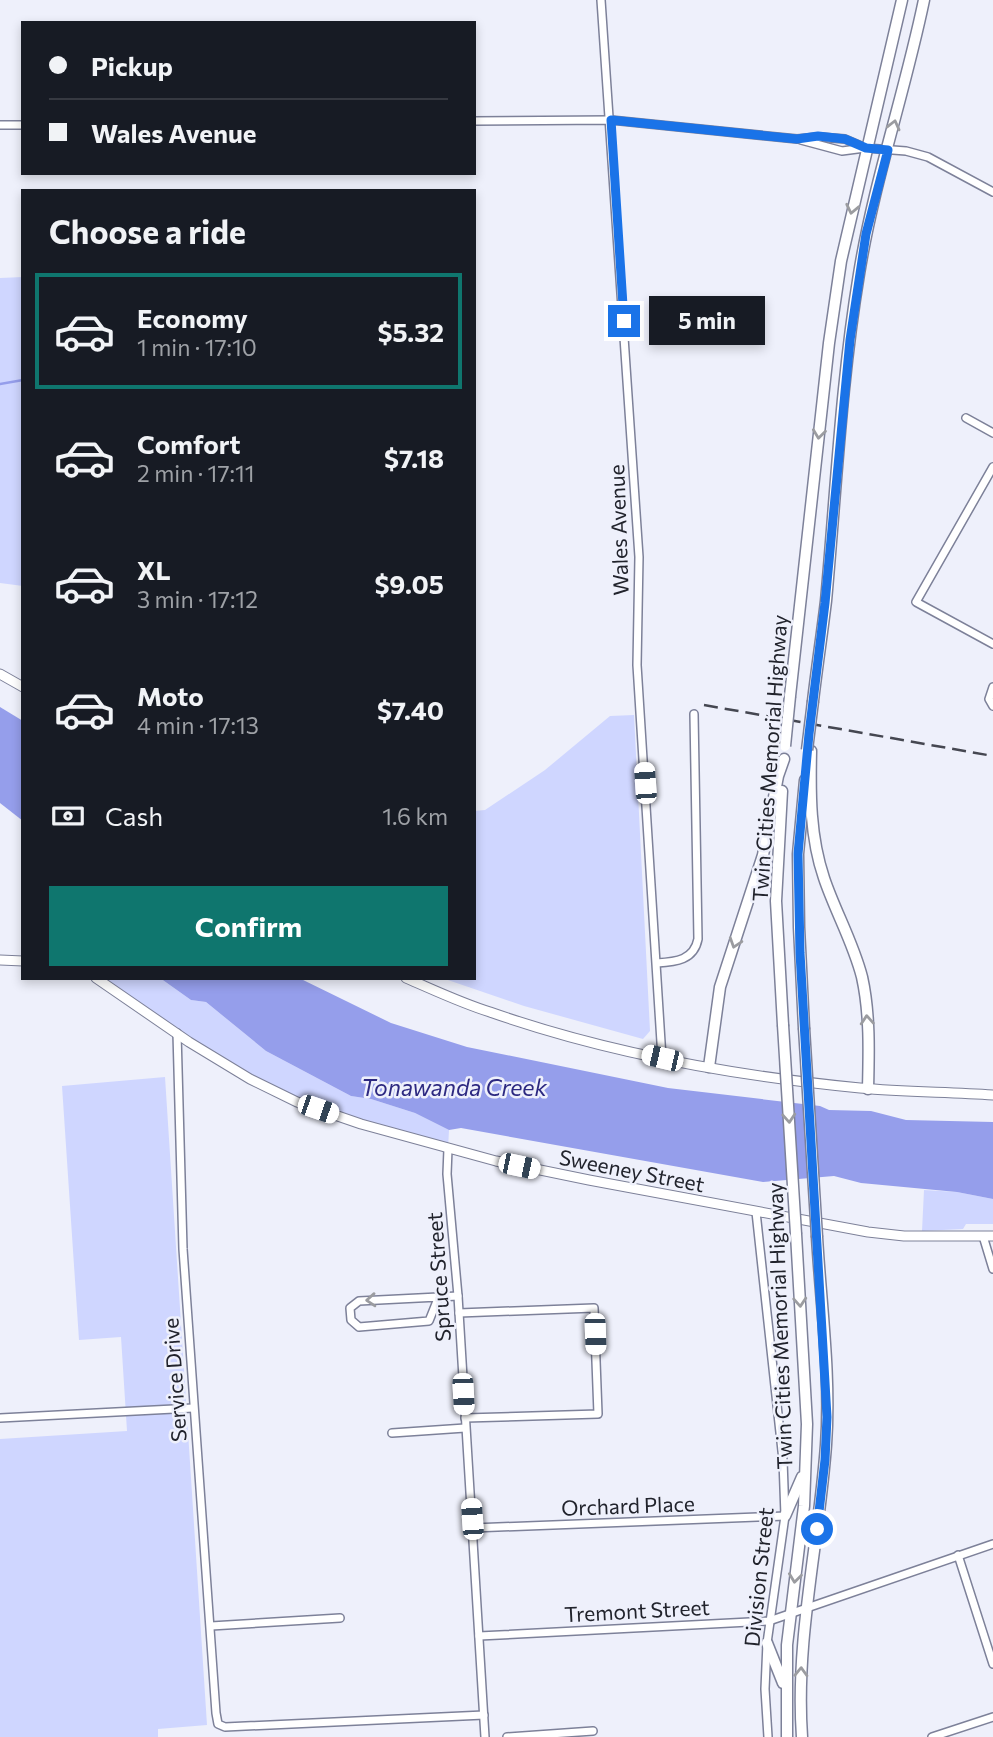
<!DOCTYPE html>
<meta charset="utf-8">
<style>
:root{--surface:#171b24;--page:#20242c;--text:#f1f3f6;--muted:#9ea1a6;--line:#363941;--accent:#0f766e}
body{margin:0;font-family:Commissioner,sans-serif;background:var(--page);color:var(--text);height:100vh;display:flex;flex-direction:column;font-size:26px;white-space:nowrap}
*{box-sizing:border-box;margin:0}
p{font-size:23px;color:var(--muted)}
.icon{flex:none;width:38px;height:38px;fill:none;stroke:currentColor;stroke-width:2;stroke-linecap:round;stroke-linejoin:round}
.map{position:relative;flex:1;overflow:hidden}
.details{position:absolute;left:21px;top:189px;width:455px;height:791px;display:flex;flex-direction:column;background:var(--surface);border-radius:0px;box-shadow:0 4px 10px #0003}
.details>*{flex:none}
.guide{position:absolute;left:21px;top:21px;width:455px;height:154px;border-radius:0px;box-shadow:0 4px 10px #0003;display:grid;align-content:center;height:154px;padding:0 28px;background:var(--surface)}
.end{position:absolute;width:32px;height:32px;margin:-16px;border:9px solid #1a73e8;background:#fff;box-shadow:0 0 0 4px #fff}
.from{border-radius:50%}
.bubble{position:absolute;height:49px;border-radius:0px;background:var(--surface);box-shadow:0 4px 10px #0003;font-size:23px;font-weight:700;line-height:49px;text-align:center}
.car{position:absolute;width:21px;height:42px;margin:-21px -10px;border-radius:9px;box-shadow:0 0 5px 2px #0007;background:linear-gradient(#fff 24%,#345 0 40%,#fff 0 76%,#345 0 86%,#fff 0)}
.guide b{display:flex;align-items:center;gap:24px;height:66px;font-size:26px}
.guide b+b{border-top:2px solid var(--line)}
.guide i{width:18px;height:18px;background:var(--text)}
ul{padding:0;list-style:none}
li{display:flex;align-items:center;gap:21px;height:116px;margin:0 14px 10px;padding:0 14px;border:4px solid transparent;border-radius:0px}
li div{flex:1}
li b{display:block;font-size:26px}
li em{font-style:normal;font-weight:700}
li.selected{border-color:var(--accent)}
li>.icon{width:63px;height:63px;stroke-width:1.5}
h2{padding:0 28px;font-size:32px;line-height:84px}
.pay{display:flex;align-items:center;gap:18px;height:77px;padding:0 28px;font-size:26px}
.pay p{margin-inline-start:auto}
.cta{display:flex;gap:14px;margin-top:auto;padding:14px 28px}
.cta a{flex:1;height:80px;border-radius:0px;background:var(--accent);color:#fff;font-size:28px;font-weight:700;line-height:80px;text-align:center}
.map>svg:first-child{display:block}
</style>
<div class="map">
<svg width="993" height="1737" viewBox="0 0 993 1737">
<rect width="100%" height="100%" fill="#eef0fb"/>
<!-- green -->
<g fill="#cfd6ff">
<polygon points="23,277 23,586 0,583 0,278"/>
<polygon points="634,715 650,1031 643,1039 524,1006 442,978 474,978 474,811 485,810 545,770 610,716"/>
<polygon points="96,978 160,978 191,1000 206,1002 266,1051 351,1096 371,1099 415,1113 449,1130 448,1149 297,1102 189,1042"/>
<polygon points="165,1077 207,1725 158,1729 158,1737 0,1737 0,1439 127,1431 121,1337 79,1340 62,1086"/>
<polygon points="924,1190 957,1192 993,1199 993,1224 966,1224 963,1229 922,1231"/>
</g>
<!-- water -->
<g fill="#959eeb">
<polygon points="0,707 23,721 23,821 0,803"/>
<polygon points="160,978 299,978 391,1023 467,1047 668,1088 820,1106 829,1110 871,1111 906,1120 993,1122 993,1199 957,1192 861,1183 834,1176 763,1182 461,1128 449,1130 415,1113 371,1099 351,1096 266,1051 206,1002 191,1000"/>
</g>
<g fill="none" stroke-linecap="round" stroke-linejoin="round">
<!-- stream -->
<polyline stroke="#959eeb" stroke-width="2.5" points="0,384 23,380"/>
<!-- minor casing -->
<g stroke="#7d8199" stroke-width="10">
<g id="minor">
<polyline points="601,0 639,557 637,665 662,1058"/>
<polyline points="474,121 611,120 797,139 819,137 845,139 866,148 906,151 928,157 993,192"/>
<polyline points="0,125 23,125"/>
<polyline points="801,140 842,151 865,148"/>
<polyline points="966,418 993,433"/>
<polyline points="993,467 916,602 993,644"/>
<polyline points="993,687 989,699 993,706"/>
<path d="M657,963C676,962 694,960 698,939L694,714"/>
<polyline points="177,1033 183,1249 216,1713 218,1724 225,1727 484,1715"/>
<polyline points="448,1149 447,1174 458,1296 485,1737"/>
<polyline points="756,1212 783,1460 785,1516 767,1643 765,1689 768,1737"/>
<polyline points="983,1236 993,1269"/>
<polyline points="439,1296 429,1321 359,1327 351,1320 350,1308 359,1301 458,1296"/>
<polyline points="459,1313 594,1308 598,1414 465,1418"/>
<polyline points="0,1418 193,1408"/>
<polyline points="392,1433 465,1428"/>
<polyline points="473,1528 785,1516"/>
<polyline points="958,1555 993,1664"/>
<polyline points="211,1626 340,1618"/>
<polyline points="479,1636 769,1621 993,1544"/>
<polyline points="507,1737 593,1731"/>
<polyline points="932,1737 993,1717"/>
</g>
</g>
<!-- tertiary casing -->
<g stroke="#7d8199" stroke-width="11">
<g id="tertiary">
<polyline points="0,674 23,687"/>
<polyline points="0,960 23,961"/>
<polyline points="96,978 189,1042 250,1079 297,1102 361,1124 496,1161 589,1180 868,1232 904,1236 993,1236"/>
<path d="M406,978C434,990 461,1003 490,1012C607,1053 737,1076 860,1088C904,1092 949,1092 993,1095"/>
</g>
</g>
<!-- primary casing -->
<g stroke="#7d8199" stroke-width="13">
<g id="primary">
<polyline points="790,696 829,343 841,261 902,0"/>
<path d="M813,701C817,667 822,634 826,601C836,492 841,382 859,274C874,181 905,92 924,0"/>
<path d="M811,751C810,794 810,837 824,878C835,911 853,942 862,977C870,1013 869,1052 868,1089"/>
<polyline points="782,791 776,901 783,1025"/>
<polyline points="804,1028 799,927 798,854 805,780"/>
<polyline points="709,1067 720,987 763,855 778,776 784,759"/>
<polyline points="785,1516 802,1477"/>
<polyline points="767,1643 783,1683"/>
<polyline points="787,1737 787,1645 804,1506 807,1424 796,1234"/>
<path d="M802,1737C795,1639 819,1543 826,1445C831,1376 821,1306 817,1237"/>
</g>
</g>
<!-- minor -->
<use href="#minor" stroke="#fff" stroke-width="7"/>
<!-- tertiary -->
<use href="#tertiary" stroke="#fff" stroke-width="9"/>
<!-- primary -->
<use href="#primary" stroke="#fff" stroke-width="10"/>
<!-- rail -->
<polyline stroke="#454751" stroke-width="2.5" stroke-dasharray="14 7" stroke-linecap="butt" points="704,705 993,756"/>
<!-- primary-bridge casing -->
<g stroke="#7d8199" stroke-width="13" stroke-linecap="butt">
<g id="primary-bridge">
<polyline points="785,746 790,696"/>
<polyline points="807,750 813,701"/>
<polyline points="783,1025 796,1234"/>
<polyline points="804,1028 817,1237"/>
</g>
</g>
<!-- primary-bridge -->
<use href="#primary-bridge" stroke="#fff" stroke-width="10"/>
</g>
<!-- one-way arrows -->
<defs><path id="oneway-chevron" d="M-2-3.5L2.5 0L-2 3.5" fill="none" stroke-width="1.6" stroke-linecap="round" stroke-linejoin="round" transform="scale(1.75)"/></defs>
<g stroke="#9b9ca0">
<use href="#oneway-chevron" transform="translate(894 125) rotate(-76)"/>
<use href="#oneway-chevron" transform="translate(852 209) rotate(102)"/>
<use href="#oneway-chevron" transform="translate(819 434) rotate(97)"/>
<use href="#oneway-chevron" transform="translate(735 943) rotate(108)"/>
<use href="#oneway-chevron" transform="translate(867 1020) rotate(-94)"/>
<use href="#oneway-chevron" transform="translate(789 1118) rotate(86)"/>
<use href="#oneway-chevron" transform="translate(371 1300) rotate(176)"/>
<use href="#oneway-chevron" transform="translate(800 1302) rotate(86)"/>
<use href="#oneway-chevron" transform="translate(795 1578) rotate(97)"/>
<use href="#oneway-chevron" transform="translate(801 1672) rotate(-88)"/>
</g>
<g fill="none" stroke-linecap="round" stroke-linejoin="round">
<!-- route -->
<polyline stroke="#1a73e8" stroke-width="9" points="624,321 611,120 797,139 818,136 845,139 866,148 888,150 866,234 850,340 825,603 809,734 798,854 800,953 827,1417 825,1460 817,1529"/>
</g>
<g text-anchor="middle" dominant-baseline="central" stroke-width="5" stroke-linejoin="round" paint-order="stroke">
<!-- street labels -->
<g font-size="21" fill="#21232c" stroke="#eef0fb">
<text transform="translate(618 530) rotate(-92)">Wales Avenue</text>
<text transform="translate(769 758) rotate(-86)">Twin Cities Memorial Highway</text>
<text transform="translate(632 1170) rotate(11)">Sweeney Street</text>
<text transform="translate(438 1277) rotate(-94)">Spruce Street</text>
<text transform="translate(779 1326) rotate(-92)">Twin Cities Memorial Highway</text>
<text transform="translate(174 1380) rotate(-94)">Service Drive</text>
<text transform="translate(628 1505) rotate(-2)">Orchard Place</text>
<text transform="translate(758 1577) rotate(-84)">Division Street</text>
<text transform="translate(637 1610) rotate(-3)">Tremont Street</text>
</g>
<!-- water labels -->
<g font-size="23" font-style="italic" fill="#2d2981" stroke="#eef0fb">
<text x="454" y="1087">Tonawanda Creek</text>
</g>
</g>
</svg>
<i class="end from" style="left:817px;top:1529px"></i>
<i class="end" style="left:624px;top:321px"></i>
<div class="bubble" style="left:649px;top:296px;width:116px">5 min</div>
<i class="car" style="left:645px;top:783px;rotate:356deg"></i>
<i class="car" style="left:662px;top:1058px;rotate:283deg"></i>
<i class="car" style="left:318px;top:1109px;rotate:109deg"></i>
<i class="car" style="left:519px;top:1166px;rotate:102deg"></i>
<i class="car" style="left:595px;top:1334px;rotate:178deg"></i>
<i class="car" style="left:463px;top:1394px;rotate:177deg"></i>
<i class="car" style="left:472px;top:1519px;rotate:356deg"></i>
<div class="guide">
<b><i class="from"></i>Pickup</b>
<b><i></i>Wales Avenue</b>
</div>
<section class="details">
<h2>Choose a ride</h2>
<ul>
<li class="selected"><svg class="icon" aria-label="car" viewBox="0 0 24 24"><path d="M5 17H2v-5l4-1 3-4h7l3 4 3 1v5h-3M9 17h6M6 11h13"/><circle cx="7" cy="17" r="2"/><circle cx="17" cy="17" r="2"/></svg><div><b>Economy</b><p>1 min · 17:10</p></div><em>$5.32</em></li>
<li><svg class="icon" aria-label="car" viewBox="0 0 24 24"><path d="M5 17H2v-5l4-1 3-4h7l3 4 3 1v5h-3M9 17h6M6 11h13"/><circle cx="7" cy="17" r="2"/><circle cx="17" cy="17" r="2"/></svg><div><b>Comfort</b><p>2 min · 17:11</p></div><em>$7.18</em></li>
<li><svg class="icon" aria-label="car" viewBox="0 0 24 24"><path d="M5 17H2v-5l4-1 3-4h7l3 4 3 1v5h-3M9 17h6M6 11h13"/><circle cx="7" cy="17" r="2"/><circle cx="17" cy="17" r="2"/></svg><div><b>XL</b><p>3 min · 17:12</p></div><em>$9.05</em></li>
<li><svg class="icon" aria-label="car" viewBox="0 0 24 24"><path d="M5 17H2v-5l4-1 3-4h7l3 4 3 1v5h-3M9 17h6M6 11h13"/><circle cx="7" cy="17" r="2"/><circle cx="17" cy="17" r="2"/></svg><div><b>Moto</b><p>4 min · 17:13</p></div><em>$7.40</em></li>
</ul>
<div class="pay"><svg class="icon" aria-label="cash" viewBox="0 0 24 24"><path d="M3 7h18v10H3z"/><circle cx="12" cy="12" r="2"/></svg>Cash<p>1.6 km</p></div>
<div class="cta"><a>Confirm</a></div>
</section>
</div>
